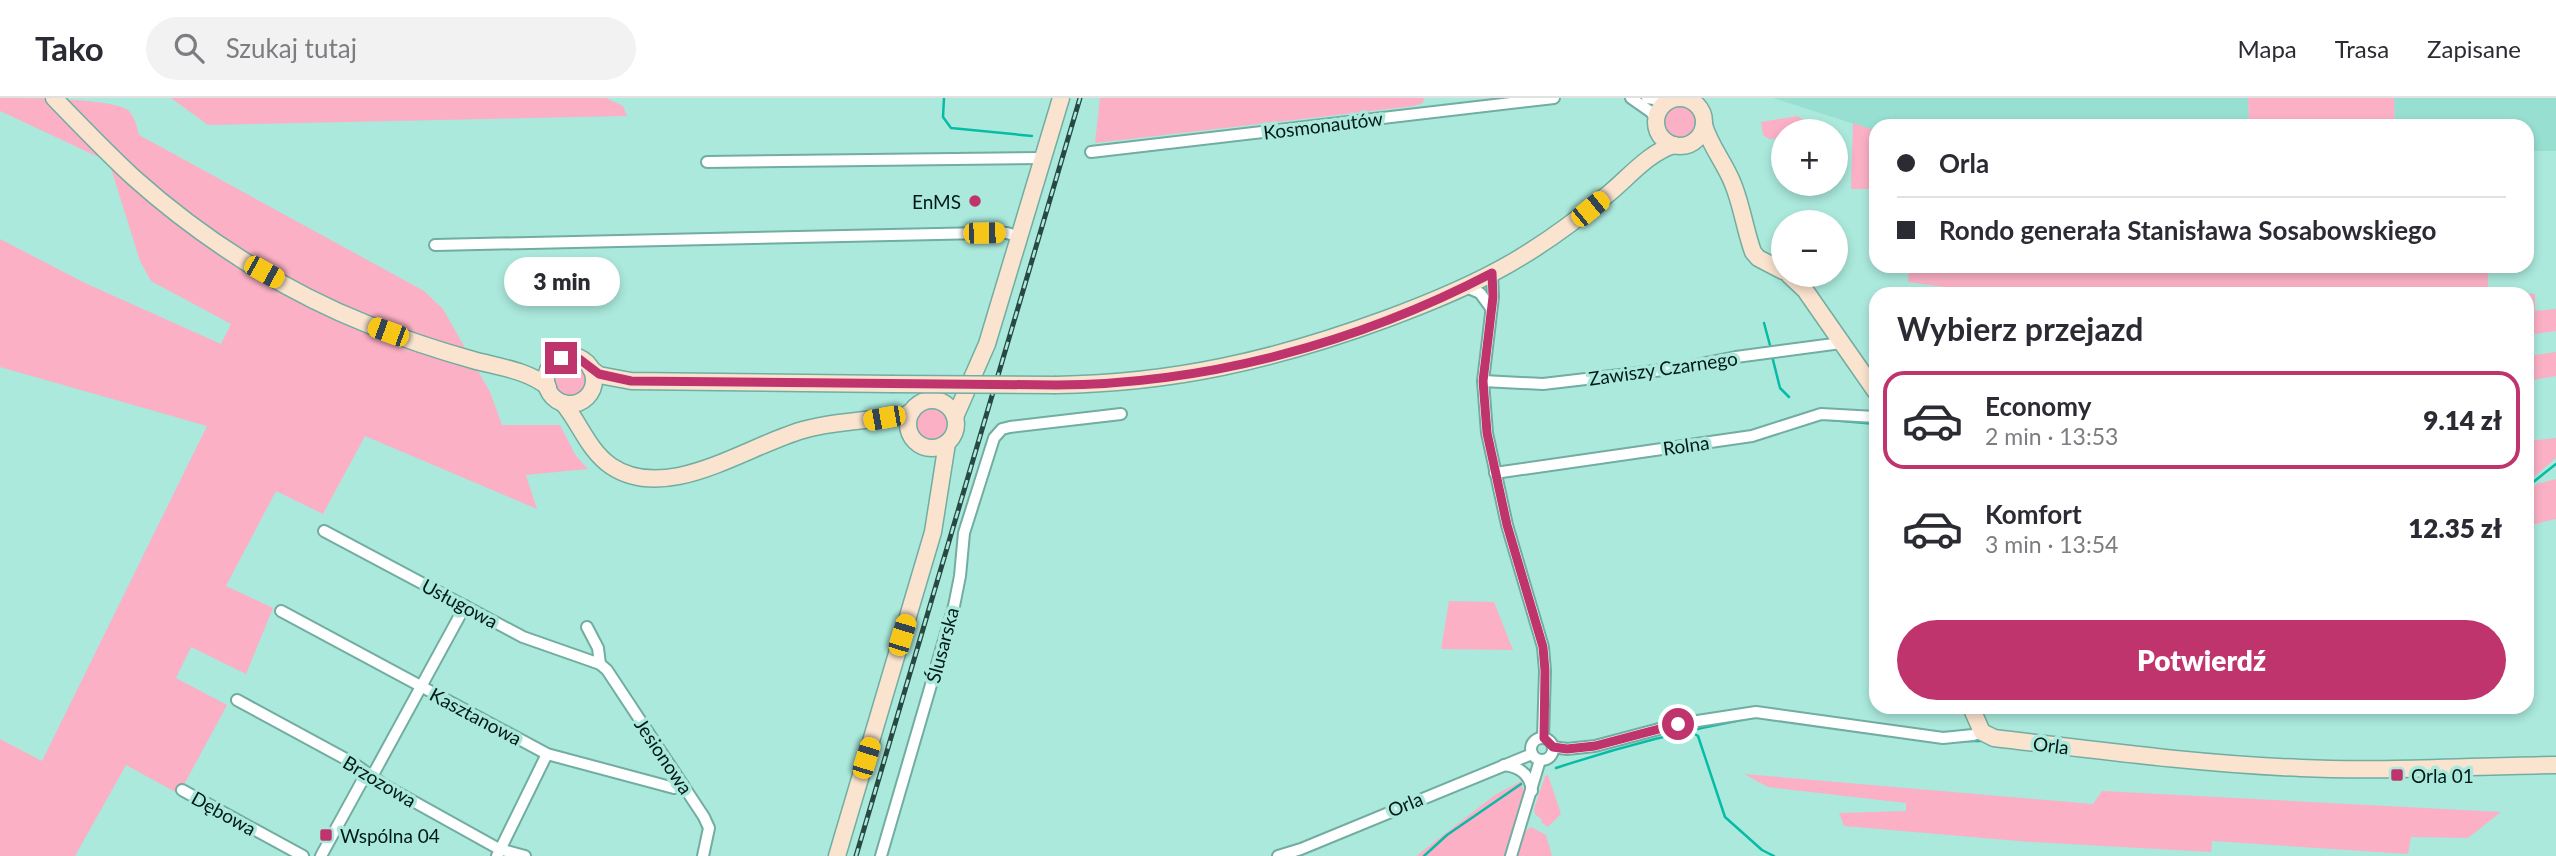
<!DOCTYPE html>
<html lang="pl">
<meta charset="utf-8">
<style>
:root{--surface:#fff;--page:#f2f2f3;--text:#2b2b33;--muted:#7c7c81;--line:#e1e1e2;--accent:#bf346c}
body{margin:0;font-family:Lato,sans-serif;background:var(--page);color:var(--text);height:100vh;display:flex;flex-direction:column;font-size:26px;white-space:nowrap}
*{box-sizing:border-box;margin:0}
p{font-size:23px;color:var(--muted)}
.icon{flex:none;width:38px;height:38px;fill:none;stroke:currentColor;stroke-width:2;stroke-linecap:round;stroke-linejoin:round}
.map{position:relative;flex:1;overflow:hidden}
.drawer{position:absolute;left:1869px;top:189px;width:665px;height:427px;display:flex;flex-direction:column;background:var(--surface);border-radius:21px;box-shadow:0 4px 10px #0003}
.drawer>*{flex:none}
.guide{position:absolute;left:1869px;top:21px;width:665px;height:154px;border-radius:21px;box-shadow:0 4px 10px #0003;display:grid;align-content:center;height:154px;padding:0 28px;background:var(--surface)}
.tools{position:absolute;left:1771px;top:21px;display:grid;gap:14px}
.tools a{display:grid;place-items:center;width:77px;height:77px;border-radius:50%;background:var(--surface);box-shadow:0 4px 10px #0003;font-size:35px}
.end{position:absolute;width:32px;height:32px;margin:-16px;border:9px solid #bf346c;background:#fff;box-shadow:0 0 0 4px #fff}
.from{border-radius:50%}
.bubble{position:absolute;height:49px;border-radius:24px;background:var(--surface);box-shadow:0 4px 10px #0003;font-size:23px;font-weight:800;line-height:49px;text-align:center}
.car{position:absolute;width:21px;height:42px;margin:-21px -10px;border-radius:9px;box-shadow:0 0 5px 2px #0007;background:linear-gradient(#f5c518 24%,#345 0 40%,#f5c518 0 76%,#345 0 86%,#f5c518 0)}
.guide b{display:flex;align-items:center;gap:24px;height:66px;font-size:26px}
.guide b+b{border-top:2px solid var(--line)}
.guide i{width:18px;height:18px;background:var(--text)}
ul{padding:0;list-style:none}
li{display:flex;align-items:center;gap:21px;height:98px;margin:0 14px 10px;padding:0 14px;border:4px solid transparent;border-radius:21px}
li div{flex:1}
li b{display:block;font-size:26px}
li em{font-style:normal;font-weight:800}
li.active{border-color:var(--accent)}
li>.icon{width:63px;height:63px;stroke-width:1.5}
h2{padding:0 28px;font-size:32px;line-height:84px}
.action{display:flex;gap:14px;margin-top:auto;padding:14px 28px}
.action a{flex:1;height:80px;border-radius:42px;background:var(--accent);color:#fff;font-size:28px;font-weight:800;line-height:80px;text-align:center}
header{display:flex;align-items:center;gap:42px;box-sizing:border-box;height:98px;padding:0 35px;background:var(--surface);border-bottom:2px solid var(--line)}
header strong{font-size:33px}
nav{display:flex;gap:38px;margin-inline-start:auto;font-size:24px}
.search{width:490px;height:63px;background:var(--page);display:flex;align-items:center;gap:18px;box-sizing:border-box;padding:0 24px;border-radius:38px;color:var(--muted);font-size:26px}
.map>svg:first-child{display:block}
</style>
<header>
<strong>Tako</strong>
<div class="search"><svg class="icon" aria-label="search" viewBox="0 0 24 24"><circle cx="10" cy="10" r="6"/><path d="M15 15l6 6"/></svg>Szukaj tutaj</div>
<nav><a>Mapa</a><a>Trasa</a><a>Zapisane</a></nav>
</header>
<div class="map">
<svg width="2556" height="758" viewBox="0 0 2556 758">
<rect width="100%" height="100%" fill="#abe9dc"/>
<!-- built -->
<g fill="#96dfd1">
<polygon points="1773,0 2248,0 2249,28 1876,28 1876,33"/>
<polygon points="2394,0 2556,0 2556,53 2527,53 2527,28 2395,28"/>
</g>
<!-- green -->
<g fill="#fbb0c5">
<path d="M0,0C28,0 110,0 128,12C135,19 137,29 139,37L424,193L443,211L490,294L502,327H560L576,358L588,371L526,377L537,411L365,338L323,416L276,393L226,488L273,510L246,576L191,549L176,580L227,607L179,696L126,667L75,758H0V641L42,663L207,328L0,269V141L85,185L221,246L231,226L151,183L140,163L109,64L0,13Z"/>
<polygon points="171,0 606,0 623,8 627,18 208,27"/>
<polygon points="1100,0 1424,0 1423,5 1414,8 1095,45"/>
<polygon points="2248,0 2394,0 2395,28 2249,28"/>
<circle cx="1680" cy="24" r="17"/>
<polygon points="1797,18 1803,21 1804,33 1783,33 1783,40 1769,41 1763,37 1761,24"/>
<polygon points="1853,25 1876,33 1876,91 1851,91"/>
<polygon points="1909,168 2488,168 2488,195 2535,196 2535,213 2556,211 2556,233 2527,237 2527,196 1995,196 1908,184"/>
<polygon points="2556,254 2556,278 2527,283 2527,258"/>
<circle cx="570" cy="282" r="17"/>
<circle cx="933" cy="326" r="17"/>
<polygon points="2556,340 2556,360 2527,385 2527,343"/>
<polygon points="2556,381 2556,421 2527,428 2527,394 2537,386"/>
<polygon points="1449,503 1494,504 1513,552 1441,551"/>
<polygon points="1744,676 2093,706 2102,693 2501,714 2468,740 2411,739 2408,756 2212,743 2211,754 2030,744 1844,728 1839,715 1906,713 1906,705 1768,689"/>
<polygon points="1548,677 1561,716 1548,729 1541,724 1542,722 1535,716 1534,711 1545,678"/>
<polygon points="1521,683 1524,694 1527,694 1506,758 1416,758 1495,697"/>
<polygon points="1531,729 1546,737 1552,758 1516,758 1524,734"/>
</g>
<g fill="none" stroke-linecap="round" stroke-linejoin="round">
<!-- stream -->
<g stroke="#07bca7" stroke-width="2.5">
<polyline points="944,0 943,19 951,30 1032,38"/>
<polyline points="1764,225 1771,251"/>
<polyline points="1772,258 1780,290 1789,299"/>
<polyline points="1820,321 1876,326"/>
<polyline points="2527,389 2556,366"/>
<polyline points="1688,632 1698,638 1725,719 1762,752 1774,758"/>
<polyline points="1877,636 1930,643"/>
<polyline points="1964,643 1980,643"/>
<path d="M1556,670C1619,649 1682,633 1746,621"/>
<polyline points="1424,758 1447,737 1521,686"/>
</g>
<!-- street casing -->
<g stroke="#71ada1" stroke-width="14">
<g id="street">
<polyline points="1631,0 1651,14 1656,21"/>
<polyline points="1647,0 1668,3"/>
<polyline points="1091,54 1554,0"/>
<polyline points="707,64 1043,60"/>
<polyline points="435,147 984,135 1007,135 1020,139"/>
<polyline points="1492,175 1493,199 1483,283 1487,335 1507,427 1543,549 1545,573 1543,640"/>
<polyline points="1466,189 1480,195 1491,210"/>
<polyline points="1483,283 1543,286 1680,270 1736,259 1841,245"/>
<polyline points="1495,375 1752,338 1821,316 1876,319"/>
<polyline points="324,433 523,539 600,566 607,572 704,719 709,730 703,758"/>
<polyline points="281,513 547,656 674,690 683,687"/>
<polyline points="587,529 598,550 600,566"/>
<polyline points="237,602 353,665 384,687 499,751 525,758"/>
<circle cx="1542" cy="651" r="11"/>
<polyline points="1553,649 1567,651 1595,648 1678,626 1756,614 1943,640 1973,637 1982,634"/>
<path d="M1504,667C1520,669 1530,676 1532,693"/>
<polyline points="182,692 303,758"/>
<polyline points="321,758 361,685 375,673 465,508"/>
<polyline points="497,758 547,656"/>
<polyline points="881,758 954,508 960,478 964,435 994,340 1002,331 1010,329 1121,316"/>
<polyline points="1278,758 1301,751 1532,656"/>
<polyline points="1511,758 1540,662"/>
</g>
</g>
<!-- secondary casing -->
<g stroke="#71ada1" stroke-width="19">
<g id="secondary">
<path d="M54,0C80,27 106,54 133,79C201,140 282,192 367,226C401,240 437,252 473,262C498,269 527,272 548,289"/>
<circle cx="1680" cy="24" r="24"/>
<path d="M1704,27C1710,48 1725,65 1733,86C1742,108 1745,132 1753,154L1758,160L1783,173"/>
<polyline points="1789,177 1805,192 1876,294"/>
<circle cx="570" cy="282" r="24"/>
<polyline points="591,271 599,277 631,283 892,286"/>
<path d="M1056,287C1175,285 1274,262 1386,221C1432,204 1479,185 1521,159C1551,141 1579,120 1607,97C1627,81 1649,54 1674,47"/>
<circle cx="932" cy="326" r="24"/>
<path d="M563,305C580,325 588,352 611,368C667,406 746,348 803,332C836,323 871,322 904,318L912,313"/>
<polyline points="955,319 987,246 1061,0"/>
<path d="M1971,609L1982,634L1994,640C2096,652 2198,666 2301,670C2386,674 2471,668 2556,667"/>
<polyline points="837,758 933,434 947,345"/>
</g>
</g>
<!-- street -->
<use href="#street" stroke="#fff" stroke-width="10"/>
<!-- secondary -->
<use href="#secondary" stroke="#fbe4cf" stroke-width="16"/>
<!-- rail casing -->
<g stroke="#284842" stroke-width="5">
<polyline id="rail" points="856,758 1080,0"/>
</g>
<!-- rail -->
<use href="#rail" stroke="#abe9dc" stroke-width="2.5" stroke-dasharray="8" stroke-linecap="butt"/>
<!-- secondary-bridge casing -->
<g stroke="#71ada1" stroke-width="19" stroke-linecap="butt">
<polyline id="secondary-bridge" points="892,286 1056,287"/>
</g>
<!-- secondary-bridge -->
<use href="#secondary-bridge" stroke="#fbe4cf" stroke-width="16"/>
</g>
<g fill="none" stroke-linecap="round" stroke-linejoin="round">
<!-- route -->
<path stroke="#bf346c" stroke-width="9" d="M561,260H578L599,276L631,283L1056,287C1207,286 1358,245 1492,175L1493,199L1483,283L1487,335L1507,427L1543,549L1545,573L1544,640L1553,649L1567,651L1595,648L1678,626"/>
</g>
<!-- markers -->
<g fill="#bf346c" stroke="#abe9dc" stroke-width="2.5">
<circle cx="975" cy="103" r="7"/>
<rect x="2390" y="670" width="14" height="14" rx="3.5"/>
<rect x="319" y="730" width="14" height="14" rx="3.5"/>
</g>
<g text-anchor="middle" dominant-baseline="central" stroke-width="7" stroke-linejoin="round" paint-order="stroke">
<!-- street labels -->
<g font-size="19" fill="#021a16" stroke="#abe9dc">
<text transform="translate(1323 27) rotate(-7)">Kosmonautów</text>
<text transform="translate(1663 270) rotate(-8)">Zawiszy Czarnego</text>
<text transform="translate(1686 347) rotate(-8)">Rolna</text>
<text transform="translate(460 505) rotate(28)">Usługowa</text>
<text transform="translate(942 547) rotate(-75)">Ślusarska</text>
<text transform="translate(476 618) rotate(28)">Kasztanowa</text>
<text transform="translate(2051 647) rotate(7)">Orla</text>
<text transform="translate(664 658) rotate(56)">Jesionowa</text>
<text transform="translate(380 683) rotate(31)">Brzozowa</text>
<text transform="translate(1405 706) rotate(-22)">Orla</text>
<text transform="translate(224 715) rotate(29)">Dębowa</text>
</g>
<!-- poi labels -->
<g font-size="19" fill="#021a16" stroke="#abe9dc" text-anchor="start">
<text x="961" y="103" text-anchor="end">EnMS</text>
<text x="2411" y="677">Orla 01</text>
<text x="340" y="737">Wspólna 04</text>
</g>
</g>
</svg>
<div class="tools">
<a>+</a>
<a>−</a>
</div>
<i class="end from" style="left:1678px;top:626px"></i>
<i class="end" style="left:561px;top:260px"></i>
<div class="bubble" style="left:504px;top:159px;width:116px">3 min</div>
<i class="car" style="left:1590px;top:111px;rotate:51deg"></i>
<i class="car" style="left:984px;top:135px;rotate:89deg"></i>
<i class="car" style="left:264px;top:174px;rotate:119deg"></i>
<i class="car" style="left:388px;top:234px;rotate:290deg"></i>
<i class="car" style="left:884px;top:320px;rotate:260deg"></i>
<i class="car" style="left:902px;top:537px;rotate:17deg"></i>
<i class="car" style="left:866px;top:660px;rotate:17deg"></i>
<div class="guide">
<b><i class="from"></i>Orla</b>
<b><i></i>Rondo generała Stanisława Sosabowskiego</b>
</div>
<section class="drawer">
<h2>Wybierz przejazd</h2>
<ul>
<li class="active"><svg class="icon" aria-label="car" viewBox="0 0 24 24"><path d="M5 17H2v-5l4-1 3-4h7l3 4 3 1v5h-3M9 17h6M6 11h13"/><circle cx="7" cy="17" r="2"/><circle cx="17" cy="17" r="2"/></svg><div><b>Economy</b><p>2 min · 13:53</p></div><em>9.14 zł</em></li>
<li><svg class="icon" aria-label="car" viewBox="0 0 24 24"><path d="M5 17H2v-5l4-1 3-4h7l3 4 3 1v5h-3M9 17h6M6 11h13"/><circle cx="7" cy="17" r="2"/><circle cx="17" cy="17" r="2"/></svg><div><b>Komfort</b><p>3 min · 13:54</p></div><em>12.35 zł</em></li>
</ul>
<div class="action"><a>Potwierdź</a></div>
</section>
</div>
